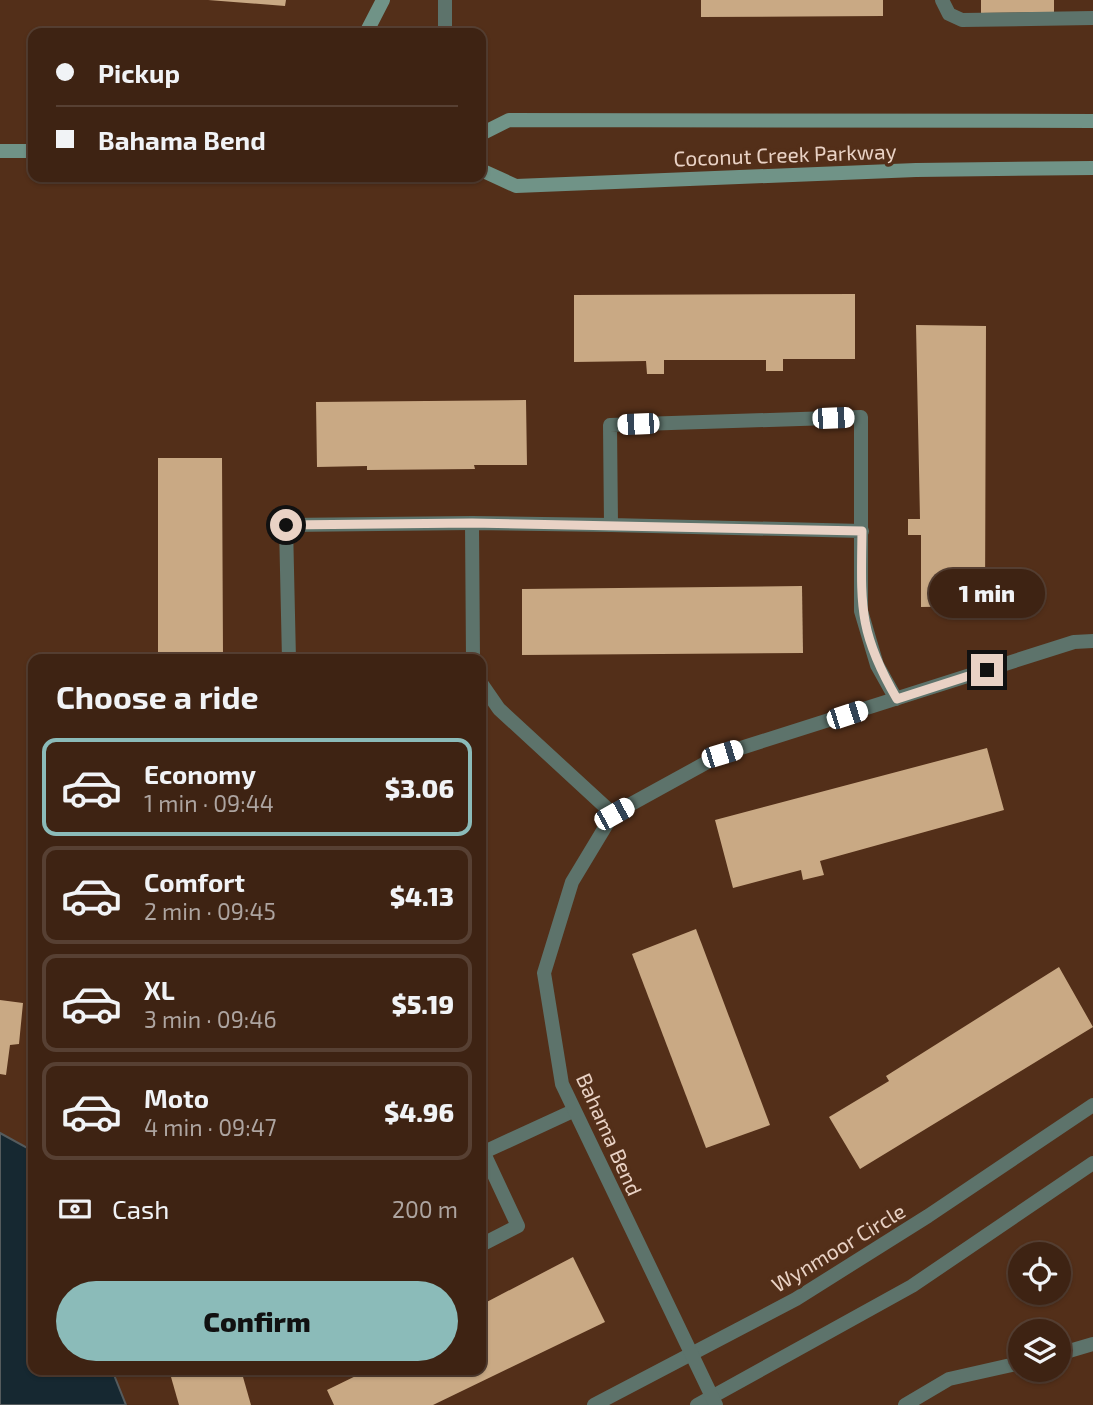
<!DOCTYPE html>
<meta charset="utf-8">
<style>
:root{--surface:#3e2313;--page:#452b1c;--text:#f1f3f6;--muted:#ada4a0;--line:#574033;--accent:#8bbbb9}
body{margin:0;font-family:"Exo 2",sans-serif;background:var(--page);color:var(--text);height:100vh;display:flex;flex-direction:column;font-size:26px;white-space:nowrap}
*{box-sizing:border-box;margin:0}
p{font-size:23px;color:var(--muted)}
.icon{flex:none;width:38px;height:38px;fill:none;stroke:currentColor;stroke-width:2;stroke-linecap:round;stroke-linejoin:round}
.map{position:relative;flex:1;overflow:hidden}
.panel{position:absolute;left:28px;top:654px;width:458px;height:721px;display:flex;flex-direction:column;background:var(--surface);border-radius:14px;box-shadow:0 2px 5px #0004,0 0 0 2px var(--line)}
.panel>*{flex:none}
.guide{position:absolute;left:28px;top:28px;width:458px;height:154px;border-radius:14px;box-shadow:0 2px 5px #0004,0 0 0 2px var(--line);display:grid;align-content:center;height:154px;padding:0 28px;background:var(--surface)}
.controls{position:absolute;left:1008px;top:1242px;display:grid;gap:14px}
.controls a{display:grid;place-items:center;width:63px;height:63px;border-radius:50%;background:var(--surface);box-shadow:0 2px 5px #0004,0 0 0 2px var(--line);font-size:35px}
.end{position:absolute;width:32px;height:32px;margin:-16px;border:9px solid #e9d2c5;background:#111;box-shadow:0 0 0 4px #111}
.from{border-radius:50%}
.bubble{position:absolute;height:49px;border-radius:24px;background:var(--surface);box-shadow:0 2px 5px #0004,0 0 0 2px var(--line);font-size:23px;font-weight:800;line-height:49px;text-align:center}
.car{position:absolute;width:21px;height:42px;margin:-21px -10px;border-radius:9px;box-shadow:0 0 5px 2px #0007;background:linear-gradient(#fff 24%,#345 0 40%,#fff 0 76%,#345 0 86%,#fff 0)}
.guide b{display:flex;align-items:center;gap:24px;height:66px;font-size:26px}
.guide b+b{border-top:2px solid var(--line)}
.guide i{width:18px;height:18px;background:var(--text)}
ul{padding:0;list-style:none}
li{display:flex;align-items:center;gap:21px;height:98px;margin:0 14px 10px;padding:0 14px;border:4px solid var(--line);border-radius:14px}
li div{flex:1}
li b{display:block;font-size:26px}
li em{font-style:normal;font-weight:800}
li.current{border-color:var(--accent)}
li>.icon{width:63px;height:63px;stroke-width:1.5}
h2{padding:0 28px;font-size:32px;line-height:84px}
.pay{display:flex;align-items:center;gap:18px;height:77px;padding:0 28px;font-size:26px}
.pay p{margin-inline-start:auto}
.cta{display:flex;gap:14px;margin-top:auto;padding:14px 28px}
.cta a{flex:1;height:80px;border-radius:42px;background:var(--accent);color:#111;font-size:28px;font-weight:800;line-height:80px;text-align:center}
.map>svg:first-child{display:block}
</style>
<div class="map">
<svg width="1093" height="1405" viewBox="0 0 1093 1405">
<rect width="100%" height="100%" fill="#532f19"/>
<!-- water -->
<polygon fill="#162831" stroke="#555b5d" stroke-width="2" points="0,1133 33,1151 33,1370 112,1370 126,1405 0,1405"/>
<!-- building -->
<g fill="#c9a984">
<polygon points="208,0 286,0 285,6"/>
<polygon points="701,0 883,0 883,16 701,17"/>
<polygon points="981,0 1054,0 1054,12 981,13"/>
<polygon points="855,294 855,359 783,359 783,371 766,371 766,360 664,360 664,374 647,374 646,361 574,362 574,295"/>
<polygon points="916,325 986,326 985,606 921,607 921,535 908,535 908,519 920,519"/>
<polygon points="526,400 527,465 474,465 475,469 367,470 367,466 317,467 316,402"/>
<polygon points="158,458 222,458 223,653 235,653 235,660 158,660"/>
<polygon points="802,586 803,653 522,655 522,589"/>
<polygon points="987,748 1004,810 820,861 824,875 803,880 801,870 733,888 715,820"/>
<polygon points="696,929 770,1125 706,1148 632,954"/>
<polygon points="1059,967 1093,1027 860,1169 829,1117 889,1081 886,1076"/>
<polygon points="0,1000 23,1003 19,1044 10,1045 6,1075 0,1074"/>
<polygon points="573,1257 605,1322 433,1405 334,1405 327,1390 368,1370 481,1370 481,1305"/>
<polygon points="169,1370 241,1370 251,1405 179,1405"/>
</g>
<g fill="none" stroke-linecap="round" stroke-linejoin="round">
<!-- service -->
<g stroke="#5d736b" stroke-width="14">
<polyline points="942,0 949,14 962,20 1093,18"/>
<polyline points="862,531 611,525 610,425 861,417 861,611 877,665 896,699"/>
<polyline points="289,660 286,525 472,523"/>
<polyline points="473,660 472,523 611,525"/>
<polyline points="481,683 499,709 613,814"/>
<polyline points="481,1147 518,1226 481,1245"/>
<polyline points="484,1152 573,1111"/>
</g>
<!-- minor -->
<g stroke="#5d736b" stroke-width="14">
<polyline points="445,33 445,0"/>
<polyline points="1059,1354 1093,1344"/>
<polyline points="594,1405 796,1299 928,1216 1093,1105"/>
<polyline points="697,1405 912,1286 1093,1163"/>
<polyline points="716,1405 562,1084 544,973 572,882 613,814 722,754 1074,642 1093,641"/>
<polyline points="905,1405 949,1379 1020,1363"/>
</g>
<!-- secondary -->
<g stroke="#709387" stroke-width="14">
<polyline points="366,33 383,0"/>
<polyline points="481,134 509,120 1093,121"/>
<polyline points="0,151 33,151"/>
<polyline points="481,170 516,186 916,170 1093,168"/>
</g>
</g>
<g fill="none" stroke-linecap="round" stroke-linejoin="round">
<!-- route -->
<path stroke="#e9d2c5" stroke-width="9" d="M286,525L472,523L862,531C861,606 858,632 897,699L987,670"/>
</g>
<g text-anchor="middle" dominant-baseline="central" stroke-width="7" stroke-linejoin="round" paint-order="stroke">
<!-- street labels -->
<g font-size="21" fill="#e9d2c5" stroke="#532f19">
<text transform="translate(785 154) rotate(-2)">Coconut Creek Parkway</text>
<text transform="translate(610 1134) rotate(66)">Bahama Bend</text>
<text transform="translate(838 1247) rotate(-31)">Wynmoor Circle</text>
</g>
</g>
</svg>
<div class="controls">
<a><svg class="icon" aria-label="locate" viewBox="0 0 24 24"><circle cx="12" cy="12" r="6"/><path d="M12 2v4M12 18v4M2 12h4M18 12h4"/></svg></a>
<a><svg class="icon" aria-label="layers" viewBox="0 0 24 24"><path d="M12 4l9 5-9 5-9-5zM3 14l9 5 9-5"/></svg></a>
</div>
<i class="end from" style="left:286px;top:525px"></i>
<i class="end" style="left:987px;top:670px"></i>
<div class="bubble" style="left:929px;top:569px;width:116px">1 min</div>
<i class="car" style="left:833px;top:418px;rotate:88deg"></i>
<i class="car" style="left:638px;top:424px;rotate:268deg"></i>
<i class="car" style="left:847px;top:715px;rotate:72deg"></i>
<i class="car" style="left:722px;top:754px;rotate:73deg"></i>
<i class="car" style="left:614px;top:814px;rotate:61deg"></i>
<div class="guide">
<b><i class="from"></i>Pickup</b>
<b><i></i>Bahama Bend</b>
</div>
<section class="panel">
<h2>Choose a ride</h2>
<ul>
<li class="current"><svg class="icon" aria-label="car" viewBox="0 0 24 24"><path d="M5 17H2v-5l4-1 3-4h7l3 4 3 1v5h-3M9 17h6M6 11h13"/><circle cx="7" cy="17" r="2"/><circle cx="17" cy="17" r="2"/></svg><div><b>Economy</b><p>1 min · 09:44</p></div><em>$3.06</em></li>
<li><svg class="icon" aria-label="car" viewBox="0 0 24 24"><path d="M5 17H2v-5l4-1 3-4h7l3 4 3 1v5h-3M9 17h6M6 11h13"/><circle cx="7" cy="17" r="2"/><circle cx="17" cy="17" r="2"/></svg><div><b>Comfort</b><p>2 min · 09:45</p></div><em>$4.13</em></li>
<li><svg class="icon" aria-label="car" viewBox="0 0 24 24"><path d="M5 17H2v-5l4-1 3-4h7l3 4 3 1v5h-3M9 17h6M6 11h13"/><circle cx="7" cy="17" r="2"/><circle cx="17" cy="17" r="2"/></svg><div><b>XL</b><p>3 min · 09:46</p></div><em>$5.19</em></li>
<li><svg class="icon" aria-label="car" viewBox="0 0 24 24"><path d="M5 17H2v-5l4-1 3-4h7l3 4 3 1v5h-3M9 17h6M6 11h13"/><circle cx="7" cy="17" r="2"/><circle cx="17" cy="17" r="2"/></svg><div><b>Moto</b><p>4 min · 09:47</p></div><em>$4.96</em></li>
</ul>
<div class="pay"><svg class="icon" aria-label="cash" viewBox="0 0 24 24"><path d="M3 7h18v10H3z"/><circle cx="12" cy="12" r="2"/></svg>Cash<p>200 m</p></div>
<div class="cta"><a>Confirm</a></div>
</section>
</div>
